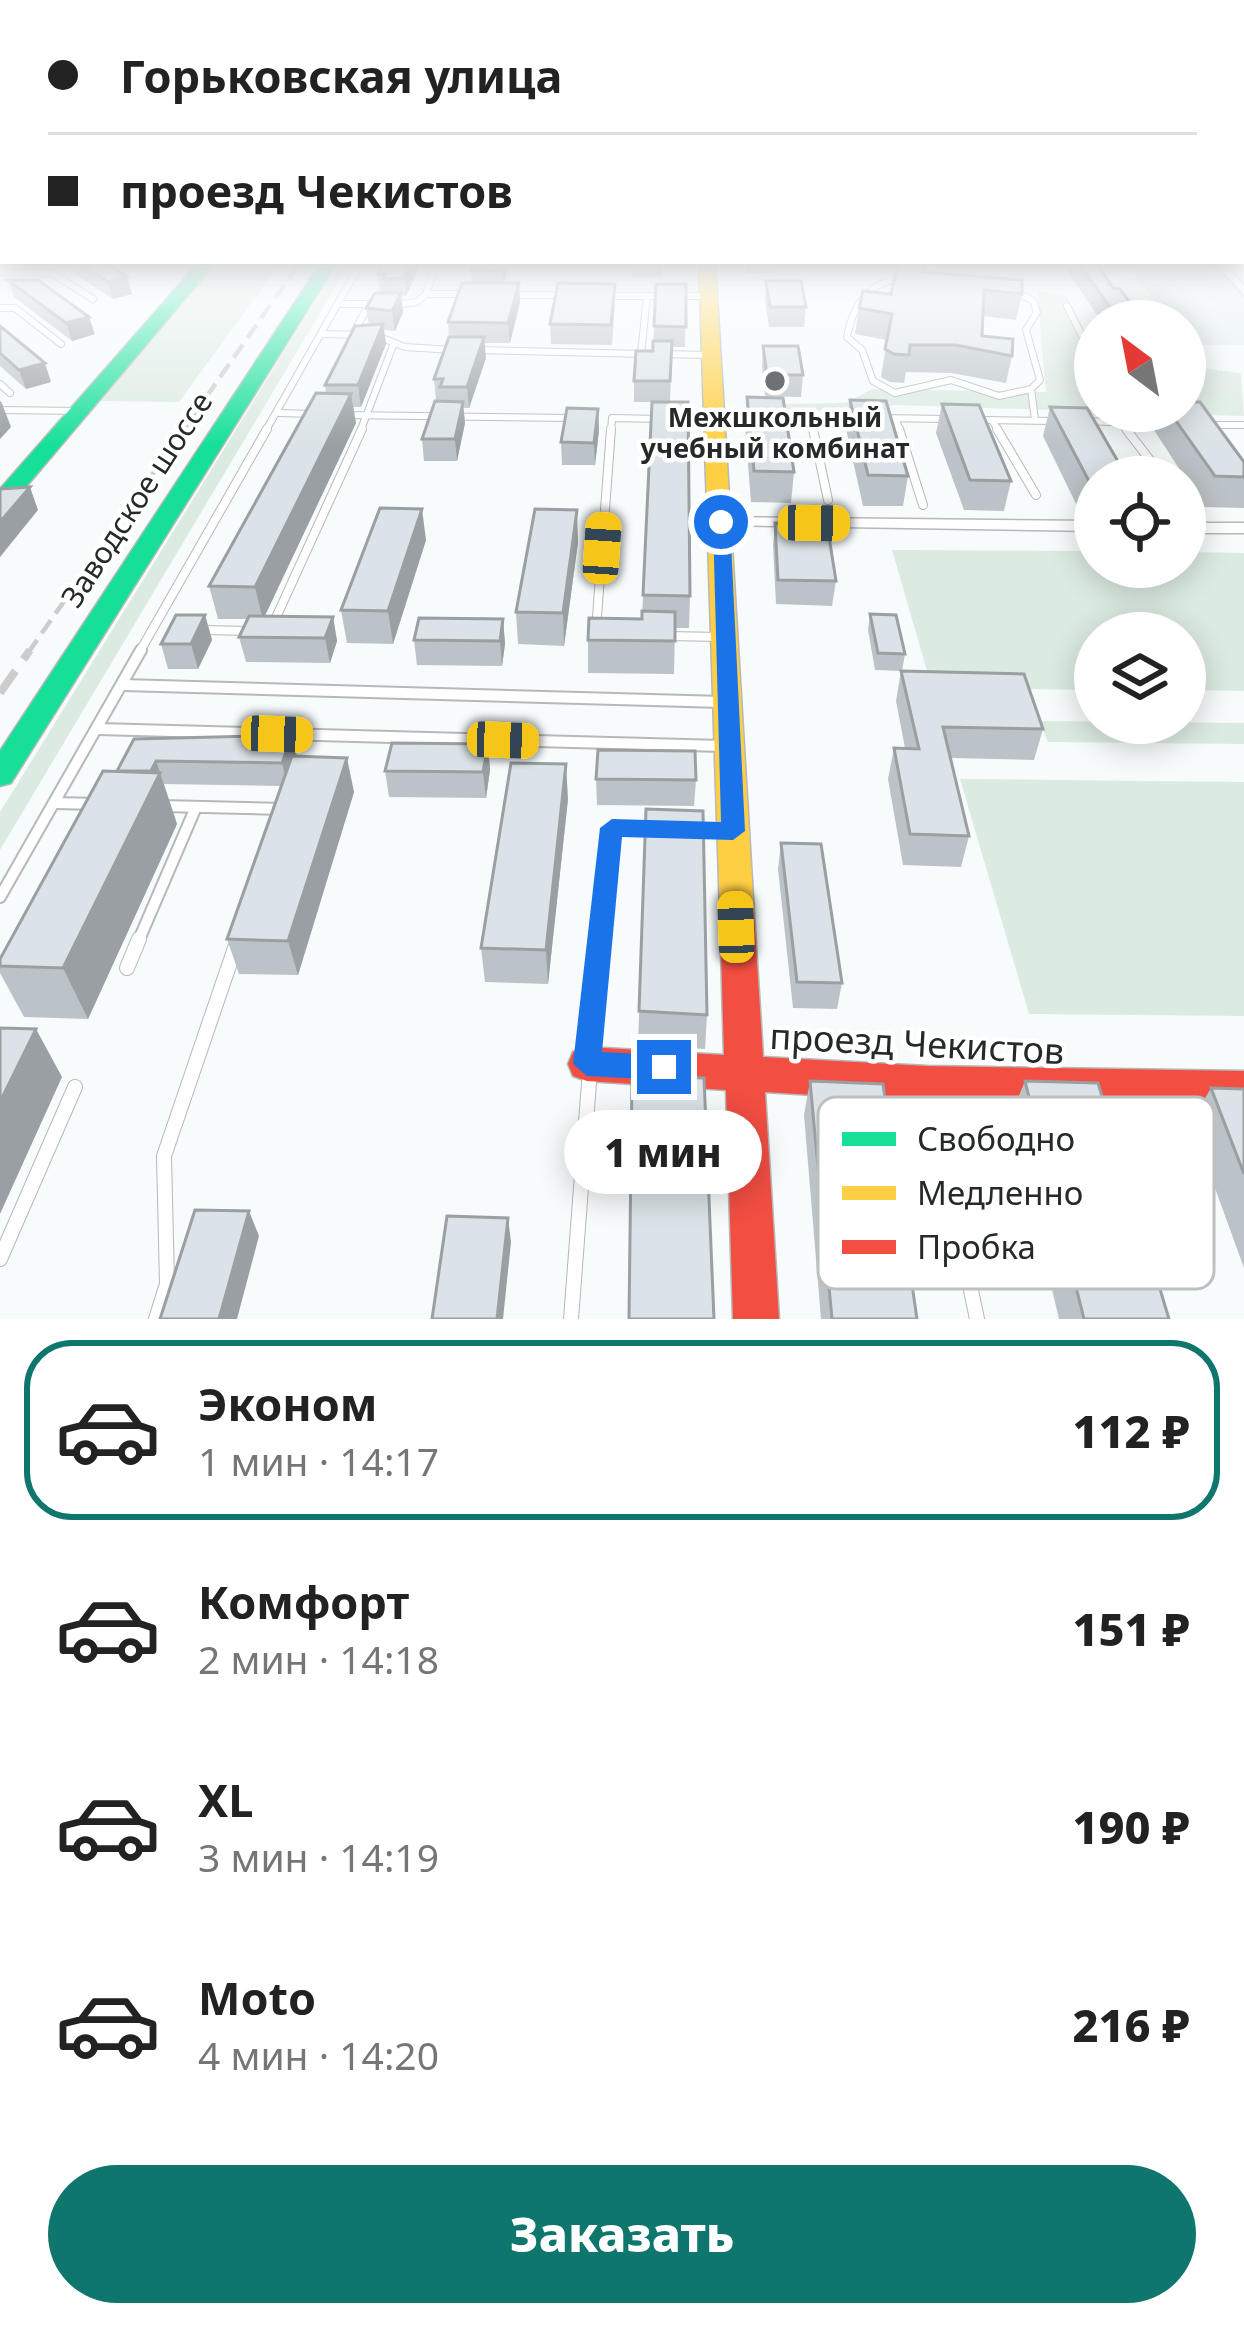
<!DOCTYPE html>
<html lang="ru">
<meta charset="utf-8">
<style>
:root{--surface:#fff;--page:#f2f2f2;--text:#222;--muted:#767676;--line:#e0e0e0;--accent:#0f766e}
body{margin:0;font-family:"Noto Sans",sans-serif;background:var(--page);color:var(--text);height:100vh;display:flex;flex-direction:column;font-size:45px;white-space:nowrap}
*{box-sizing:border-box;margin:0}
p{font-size:39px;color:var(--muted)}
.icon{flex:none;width:66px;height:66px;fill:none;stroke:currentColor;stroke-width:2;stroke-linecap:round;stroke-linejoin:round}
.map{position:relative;height:1319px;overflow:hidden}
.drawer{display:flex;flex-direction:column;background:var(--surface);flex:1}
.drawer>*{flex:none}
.banner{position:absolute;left:0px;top:0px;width:1245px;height:264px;box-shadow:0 6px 30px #0003;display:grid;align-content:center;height:264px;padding:0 48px;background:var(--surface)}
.needle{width:78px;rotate:328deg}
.tools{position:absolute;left:1074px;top:300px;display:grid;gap:24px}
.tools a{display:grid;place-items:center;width:132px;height:132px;border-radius:50%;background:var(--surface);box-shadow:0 6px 30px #0003;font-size:60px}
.end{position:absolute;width:54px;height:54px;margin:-27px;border:15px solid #1a73e8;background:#fff;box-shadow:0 0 0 6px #fff}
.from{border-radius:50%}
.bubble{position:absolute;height:84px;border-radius:42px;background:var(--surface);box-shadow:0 6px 30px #0003;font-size:39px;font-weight:800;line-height:84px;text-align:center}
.car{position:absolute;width:36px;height:72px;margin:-36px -18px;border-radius:15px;box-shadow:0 0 9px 3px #0007;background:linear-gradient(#f5c518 24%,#345 0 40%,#f5c518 0 76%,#345 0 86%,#f5c518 0)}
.banner b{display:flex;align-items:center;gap:42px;height:114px;font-size:45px}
.banner b+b{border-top:3px solid var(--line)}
.banner i{width:30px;height:30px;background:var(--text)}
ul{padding:21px 0 0;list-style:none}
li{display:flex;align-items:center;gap:36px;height:180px;margin:0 24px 18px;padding:0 24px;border:6px solid transparent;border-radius:48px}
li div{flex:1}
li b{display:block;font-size:45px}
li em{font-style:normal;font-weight:800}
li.current{border-color:var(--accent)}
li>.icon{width:108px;height:108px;stroke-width:1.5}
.primary-button{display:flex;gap:24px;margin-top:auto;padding:24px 48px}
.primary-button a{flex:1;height:138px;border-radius:72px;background:var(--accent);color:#fff;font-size:48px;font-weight:800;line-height:138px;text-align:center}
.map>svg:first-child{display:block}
</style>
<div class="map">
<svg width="1244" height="1319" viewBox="0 0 1244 1319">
<rect width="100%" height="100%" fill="#f7fbfc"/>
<!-- built -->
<polygon fill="#e2edee" points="1124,261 1223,261 1244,283 1244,345 1190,345 1185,321 1171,321"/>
<!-- green -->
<g fill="#dcebe2">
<polygon points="218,261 282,261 179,402 99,401"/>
<polygon points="340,261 351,261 0,850 0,812"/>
<polygon points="1037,291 1067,296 1095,351 1095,411 1185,411 1185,366 1241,373 1244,416 895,405 869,411 758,411 773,404 846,403 872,389 1046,392"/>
<polygon points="892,550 1095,551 1095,567 1185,567 1185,552 1244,553 1244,691 1185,690 1185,633 1095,633 1095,690 932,688"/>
<polygon points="1039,721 1244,723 1244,744 1048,742"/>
<polygon points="960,779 1244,782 1244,1016 1029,1014"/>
</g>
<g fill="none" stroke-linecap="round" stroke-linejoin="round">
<!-- lane-far3 casing -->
<g stroke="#b6b8b9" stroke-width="8">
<g id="lane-far3">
<polyline points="130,261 135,264"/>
<polyline points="0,272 52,273 93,299"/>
<path d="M906,276C869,283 854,301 847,337L862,350L873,381L895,393L951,380L999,396L1031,389"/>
<polyline points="1011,289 1033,301 1037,312 1026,330 1040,380 1031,389 1035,420"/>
<polyline points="426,294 437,261"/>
<polyline points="511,295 566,295"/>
<polyline points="607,296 708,296"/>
<polyline points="342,304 378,304"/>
<polyline points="395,305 417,302 426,294 470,294"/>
<polyline points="1067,306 1095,361"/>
<polyline points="0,308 15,308 61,344"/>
<polyline points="324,334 360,335"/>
<polyline points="353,334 369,304"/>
<polyline points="377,336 405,347 453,350"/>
<polyline points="475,350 645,354"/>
<polyline points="641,354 647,296"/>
<polyline points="661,354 710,355"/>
<polyline points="0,384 10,393"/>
<polyline points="0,410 80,411"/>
<polyline points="279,413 315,414"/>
<polyline points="713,413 755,415"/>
<polyline points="344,415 573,418"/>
<polyline points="778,416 857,418"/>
<polyline points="811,417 814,432"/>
<polyline points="880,418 947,419"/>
<polyline points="676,419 713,420"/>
<polyline points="896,419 900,432"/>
<polyline points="976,420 1055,421"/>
<polyline points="992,420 999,432"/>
<polyline points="1084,421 1163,424"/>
<polyline points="1122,423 1129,432"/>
<polyline points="1204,425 1244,425"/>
<polyline points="265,432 362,261"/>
<polyline points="360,432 394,343"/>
<polyline points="611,432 612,418 659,419"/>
</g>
</g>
<!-- lane-far2 casing -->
<g stroke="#b6b8b9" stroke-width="10">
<g id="lane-far2">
<polyline points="813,429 828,500"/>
<polyline points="899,429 923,505"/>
<polyline points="997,429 1036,495"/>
<polyline points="1126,429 1163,477"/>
<polyline points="1185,507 1194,520"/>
<polyline points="274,622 362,429"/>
<polyline points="202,630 251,631"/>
<polyline points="596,630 611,429"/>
<polyline points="667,636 722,637"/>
<polyline points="139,653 267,429"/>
</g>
</g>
<!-- lane-far1 casing -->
<g stroke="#b6b8b9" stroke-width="14">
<g id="lane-far1">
<polyline points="123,685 723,702"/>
<polyline points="98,729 723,746"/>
<polyline points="55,803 97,804"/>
<polyline points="162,806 283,809"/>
<polyline points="0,897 141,650"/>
<polyline points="138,942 196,807"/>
<polyline points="600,942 612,828 656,829"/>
</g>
</g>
<!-- lane casing -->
<g stroke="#b6b8b9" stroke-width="16">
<g id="lane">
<polyline points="127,968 139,939"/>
<polyline points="930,1095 977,1319"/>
<polyline points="0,1259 75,1087"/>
<polyline points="156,1319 167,1284 164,1156 235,948"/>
<polyline points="571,1319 600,939"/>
</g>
</g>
<!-- street casing -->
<g stroke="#b6b8b9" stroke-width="3">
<g id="street">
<polygon points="1212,261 1223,261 1244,285 1244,295"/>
<polygon points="721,517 1095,521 1095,531 716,525 713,522"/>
<rect x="1185" y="523" width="59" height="10"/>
</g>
</g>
<!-- fast casing -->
<g stroke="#b6b8b9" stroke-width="3">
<g id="fast">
<polygon points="200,261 217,261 8,508 0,510 0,489"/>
<polygon points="322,261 338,261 11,783 0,786 0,751"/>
</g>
</g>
<!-- slow casing -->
<g stroke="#b6b8b9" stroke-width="3">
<polygon id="slow" points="699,261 715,261 754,914 749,924 737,928 725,924 720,914"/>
</g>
<!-- jam casing -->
<g stroke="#b6b8b9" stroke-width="3">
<polygon id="jam" points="737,900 749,904 754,914 763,1057 927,1066 1244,1071 1244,1107 927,1102 765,1092 779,1319 733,1319 726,1090 587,1081 573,1076 568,1064 573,1052 587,1047 724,1055 720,914 725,904"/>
</g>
<!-- lane-far3 -->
<use href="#lane-far3" stroke="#fefeff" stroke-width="6"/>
<!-- lane-far2 -->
<use href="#lane-far2" stroke="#fefeff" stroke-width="8"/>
<!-- lane-far1 -->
<use href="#lane-far1" stroke="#fefeff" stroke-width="10"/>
<!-- lane -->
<use href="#lane" stroke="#fefeff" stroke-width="14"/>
<!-- street -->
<use href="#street" fill="#fefeff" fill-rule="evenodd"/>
<!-- fast -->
<use href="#fast" fill="#16e098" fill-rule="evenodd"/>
<!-- slow -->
<use href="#slow" fill="#ffcf43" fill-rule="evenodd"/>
<!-- jam -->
<use href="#jam" fill="#f24e42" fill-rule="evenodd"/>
<!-- rail-far1 -->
<polyline stroke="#ccc" stroke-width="4.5" stroke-dasharray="16 8" stroke-linecap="butt" points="28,653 301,261"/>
<!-- rail -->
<polyline stroke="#ccc" stroke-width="8" stroke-dasharray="27 14" stroke-linecap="butt" points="0,693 30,650"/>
</g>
<!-- wall -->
<g fill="#bcc3c8">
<polygon points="7,261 103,261 132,294 113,299 60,264"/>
<polygon points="385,261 422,261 406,296 401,296 403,312 395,331 384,330 386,344 361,407 353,407 356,423 264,616 333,617 337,641 330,663 246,662 239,637 247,619 218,619 209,586 326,393 325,385 369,325 366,308 384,293 380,291 377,274"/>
<polygon points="510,261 504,283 519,283 520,302 510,343 484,343 486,358 469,408 463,408 465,423 457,461 424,461 422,439 442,401 436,400 434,379 449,337 448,322 472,283 471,270"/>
<polygon points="632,261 662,261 661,277 632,277"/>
<polygon points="746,261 777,261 776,273 747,273"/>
<polygon points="1061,261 1095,261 1113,288 1144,321 1101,321"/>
<polygon points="924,272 1022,294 1016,320 983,316 982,336 1012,356 1006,383 951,373 906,372 904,383 890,382 881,377 887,340 855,334 859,308 891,294"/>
<polygon points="8,280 95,334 72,341 14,297"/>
<polygon points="766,281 806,307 804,327 769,327 765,300"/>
<polygon points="656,284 686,284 685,347 672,347 670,402 690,596 689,628 675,628 674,674 588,673 588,640 642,619 652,402 634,402 634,381 653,351"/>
<polygon points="615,303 612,345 551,344 550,324"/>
<polygon points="0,326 51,382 26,389 0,366"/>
<polygon points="763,346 803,375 801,397 765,396 762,366"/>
<polygon points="747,397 794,472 791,503 751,502 745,426"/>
<polygon points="850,400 908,476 903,506 863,506 846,429"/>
<polygon points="942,404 1011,481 1004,511 964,510 936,433"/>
<polygon points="1050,407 1095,477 1095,514 1081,514 1043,436"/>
<polygon points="598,409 599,430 595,465 562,465 561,442"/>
<polygon points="1160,411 1185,411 1244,462 1244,508 1204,507 1154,430"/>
<polygon points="775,523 836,581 832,606 776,604 773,546"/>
<polygon points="426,540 393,644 347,643 341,610"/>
<polygon points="578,542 564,646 518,644 516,612"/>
<polygon points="870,614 905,654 902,671 875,670 868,630"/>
<polygon points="205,615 212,640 198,669 168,669 161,644"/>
<polygon points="503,619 505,644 502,666 417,665 414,640"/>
<polygon points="901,671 1043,729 1034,760 951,758 969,836 961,867 903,865 888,779 894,748 905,748 896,701"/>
<polygon points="292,735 297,756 354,792 298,975 239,974 227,939 281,786 164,784 177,824 88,1019 24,1017 0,973 0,959 117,772 134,739"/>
<polygon points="488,744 490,770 486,798 389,797 385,771"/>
<polygon points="596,779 696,780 694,806 597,805"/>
<polygon points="568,799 548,984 485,982 481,948"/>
<polygon points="646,809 707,1015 705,1049 638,1045"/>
<polygon points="781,843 842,983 837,1009 793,1008 778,869"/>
<polygon points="810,1081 917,1319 821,1319 804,1115"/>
<polygon points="1025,1081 1169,1319 1059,1319 1011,1115"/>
<polygon points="1211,1088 1244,1089 1244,1268 1191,1122"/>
</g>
<!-- shaded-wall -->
<g fill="#999fa2">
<polygon points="412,261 422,261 406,296 404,278"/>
<polygon points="504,261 510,261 503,287 502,271"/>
<polygon points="127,277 132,294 113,299 108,282"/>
<polygon points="519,283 520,302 510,343 508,323"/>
<polygon points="401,293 403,312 395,331 392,311"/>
<polygon points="89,317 95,334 72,341 66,323"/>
<polygon points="383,324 386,344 361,407 358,385"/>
<polygon points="484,337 486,358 469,408 467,387"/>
<polygon points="45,363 51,382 26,389 19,370"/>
<polygon points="351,394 356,423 263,620 255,587"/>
<polygon points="1,401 11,427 0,439 0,402"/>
<polygon points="463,402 465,423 457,461 455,439"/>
<polygon points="598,409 599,430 595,465 594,443"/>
<polygon points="30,487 38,510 0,557 0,522"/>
<polygon points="422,509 426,540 393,644 388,611"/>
<polygon points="577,510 578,542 564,646 563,613"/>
<polygon points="205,615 212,640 198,669 191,644"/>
<polygon points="333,617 337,641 330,663 325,638"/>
<polygon points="503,619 505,644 502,666 500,641"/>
<polygon points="292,735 297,758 288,786 282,763"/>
<polygon points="488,744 490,770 486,798 483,772"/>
<polygon points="347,758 354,792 298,975 288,941"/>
<polygon points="156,761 177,824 88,1019 63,968"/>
<polygon points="566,764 568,799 548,984 546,950"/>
<polygon points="36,1029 62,1077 0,1214 0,1102"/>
<polygon points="249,1211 259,1236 237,1319 219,1319"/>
<polygon points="508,1218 511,1242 503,1319 497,1319"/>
</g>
<!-- building -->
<g fill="#dbe3e8" stroke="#999fa2" stroke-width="3">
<polygon points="76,261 103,261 127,277 108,282"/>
<polygon points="385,261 412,261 404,278 383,279 386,274 377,274"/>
<polygon points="475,261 504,261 502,271 471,270"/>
<polygon points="899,261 926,263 924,272 1022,280 1022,294 984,290 982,336 1013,339 1012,356 956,345 910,345 909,355 894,354 885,349 892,314 859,308 863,291 891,294"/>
<polygon points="1077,261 1095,261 1113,288 1120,289 1144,321 1120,321"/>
<polygon points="8,280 38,280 89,317 66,323"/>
<polygon points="766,281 801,281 806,307 770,307"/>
<polygon points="462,283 519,283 508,323 448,322"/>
<polygon points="558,283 615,284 611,325 550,324"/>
<polygon points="656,284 686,284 686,327 654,326"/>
<polygon points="375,293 401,293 392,311 366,308"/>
<polygon points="383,324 358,385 325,385 355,326"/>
<polygon points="0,326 45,363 19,370 0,353"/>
<polygon points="449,337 484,337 467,387 440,387 443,379 434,379"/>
<polygon points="653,341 672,341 670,381 634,381 636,351 653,351"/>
<polygon points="763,346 798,346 803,375 767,375"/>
<polygon points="316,393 351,394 255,587 209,586"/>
<polygon points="747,397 783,398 794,472 754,471"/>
<polygon points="850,400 886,401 908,476 868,475"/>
<polygon points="435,401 463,402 455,439 422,439"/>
<polygon points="652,402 688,402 690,596 643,595"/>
<polygon points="1185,402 1200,402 1244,462 1244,477 1215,476 1169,411 1185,411"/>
<polygon points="942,404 979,405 1011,481 970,480"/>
<polygon points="1050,407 1087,408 1127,477 1095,477 1095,483 1090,483"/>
<polygon points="567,408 598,409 594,443 561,442"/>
<polygon points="30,487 0,522 0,489"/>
<polygon points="380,508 422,509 388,611 341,610"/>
<polygon points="535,509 577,510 563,613 516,612"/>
<polygon points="775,523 827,524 836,581 778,580"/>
<polygon points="642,611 675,612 675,641 588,640 589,618 642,619"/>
<polygon points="870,614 896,615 905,654 878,653"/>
<polygon points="176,615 205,615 191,644 161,644"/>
<polygon points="249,616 333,617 325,638 239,637"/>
<polygon points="419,618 503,619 500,641 414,640"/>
<polygon points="901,671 1024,674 1043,729 943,727 969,836 910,834 894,748 919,749"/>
<polygon points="292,735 282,763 156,761 151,771 117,771 134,739"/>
<polygon points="392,743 488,744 483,772 385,771"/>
<polygon points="598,750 695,751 696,780 596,779"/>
<polygon points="292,756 347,758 288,941 227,939"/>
<polygon points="511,763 566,764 546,950 481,948"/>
<polygon points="103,771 160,773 63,968 0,966 0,959"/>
<polygon points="646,809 703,811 707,1015 639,1011"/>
<polygon points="781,843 821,844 842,983 797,982"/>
<polygon points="0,1028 36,1029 0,1102"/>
<polygon points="632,1076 704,1078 714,1319 629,1319"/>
<polygon points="810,1081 883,1084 917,1319 832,1319"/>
<polygon points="1025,1081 1098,1083 1169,1319 1084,1319"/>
<polygon points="1211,1088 1244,1089 1244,1174"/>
<polygon points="195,1210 249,1211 219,1319 160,1319"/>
<polygon points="447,1216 508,1218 497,1319 432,1319"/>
</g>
<!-- sky -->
<linearGradient id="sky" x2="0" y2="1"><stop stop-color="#9bbfe7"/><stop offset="0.59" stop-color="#fbfdfe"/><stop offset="1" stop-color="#fbfdfe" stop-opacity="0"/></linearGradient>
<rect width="1244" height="446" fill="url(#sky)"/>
<!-- route -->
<polygon fill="#1a73e8" points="721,517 730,522 745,831 733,840 622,837 602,1052 664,1055 678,1067 664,1080 587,1076 573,1064 600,828 612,819 721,822 713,522"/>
<!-- markers -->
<circle fill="#6f7274" stroke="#fff" stroke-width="4.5" cx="775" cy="381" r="12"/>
<g text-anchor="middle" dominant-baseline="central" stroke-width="9" stroke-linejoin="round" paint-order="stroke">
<!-- far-poi labels -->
<g font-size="27" font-weight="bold" fill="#26292a" stroke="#fff">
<text x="775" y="416">Межшкольный<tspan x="775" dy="31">учебный комбинат</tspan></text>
</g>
<!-- street labels -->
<g font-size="30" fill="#26292a" stroke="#fff">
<text transform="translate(136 499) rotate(-57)">Заводское шоссе</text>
</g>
<!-- near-street labels -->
<g font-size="36" fill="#26292a" stroke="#fff">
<text transform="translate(917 1043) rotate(3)">проезд Чекистов</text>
</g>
</g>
<!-- legend -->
<rect x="818" y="1097" width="396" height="192" rx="18" fill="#fff" stroke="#bebfbf" stroke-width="3"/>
<rect x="842" y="1132" width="54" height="14" fill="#16e098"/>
<rect x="842" y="1186" width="54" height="14" fill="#ffcf43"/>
<rect x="842" y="1240" width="54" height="14" fill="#f24e42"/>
<g font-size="33" fill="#26292a">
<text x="917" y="1151">Свободно</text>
<text x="917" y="1205">Медленно</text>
<text x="917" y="1259">Пробка</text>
</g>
</svg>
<div class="tools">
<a><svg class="needle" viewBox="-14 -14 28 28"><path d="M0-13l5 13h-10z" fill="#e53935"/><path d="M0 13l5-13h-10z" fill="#767676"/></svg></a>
<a><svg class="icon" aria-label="locate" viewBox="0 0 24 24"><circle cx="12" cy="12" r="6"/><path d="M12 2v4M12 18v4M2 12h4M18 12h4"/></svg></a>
<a><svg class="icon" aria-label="layers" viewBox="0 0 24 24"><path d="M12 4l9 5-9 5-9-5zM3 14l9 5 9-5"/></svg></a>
</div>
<i class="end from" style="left:721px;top:522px"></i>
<i class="end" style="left:664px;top:1067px"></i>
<div class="bubble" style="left:564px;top:1110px;width:198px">1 мин</div>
<i class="car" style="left:814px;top:523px;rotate:91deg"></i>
<i class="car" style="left:602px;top:548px;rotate:4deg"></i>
<i class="car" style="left:277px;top:734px;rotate:92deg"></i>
<i class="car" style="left:503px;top:740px;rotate:92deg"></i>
<i class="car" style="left:736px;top:927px;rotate:358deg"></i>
<div class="banner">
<b><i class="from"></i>Горьковская улица</b>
<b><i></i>проезд Чекистов</b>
</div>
</div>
<section class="drawer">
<ul>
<li class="current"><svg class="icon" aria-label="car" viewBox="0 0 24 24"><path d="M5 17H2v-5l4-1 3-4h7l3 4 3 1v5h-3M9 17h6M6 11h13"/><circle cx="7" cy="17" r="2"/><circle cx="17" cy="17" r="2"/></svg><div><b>Эконом</b><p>1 мин · 14:17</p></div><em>112 ₽</em></li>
<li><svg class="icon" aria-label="car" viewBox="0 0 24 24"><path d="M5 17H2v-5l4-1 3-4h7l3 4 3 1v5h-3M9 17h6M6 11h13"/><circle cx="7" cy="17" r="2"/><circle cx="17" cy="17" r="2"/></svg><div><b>Комфорт</b><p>2 мин · 14:18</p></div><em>151 ₽</em></li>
<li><svg class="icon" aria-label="car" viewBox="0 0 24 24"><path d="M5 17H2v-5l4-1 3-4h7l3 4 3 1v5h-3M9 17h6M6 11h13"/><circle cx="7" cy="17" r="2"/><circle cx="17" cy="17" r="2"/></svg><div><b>XL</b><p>3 мин · 14:19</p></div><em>190 ₽</em></li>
<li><svg class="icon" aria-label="car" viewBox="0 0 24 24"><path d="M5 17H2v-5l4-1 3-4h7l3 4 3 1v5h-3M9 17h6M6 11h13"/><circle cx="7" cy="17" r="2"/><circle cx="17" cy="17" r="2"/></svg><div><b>Moto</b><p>4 мин · 14:20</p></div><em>216 ₽</em></li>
</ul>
<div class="primary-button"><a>Заказать</a></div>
</section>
